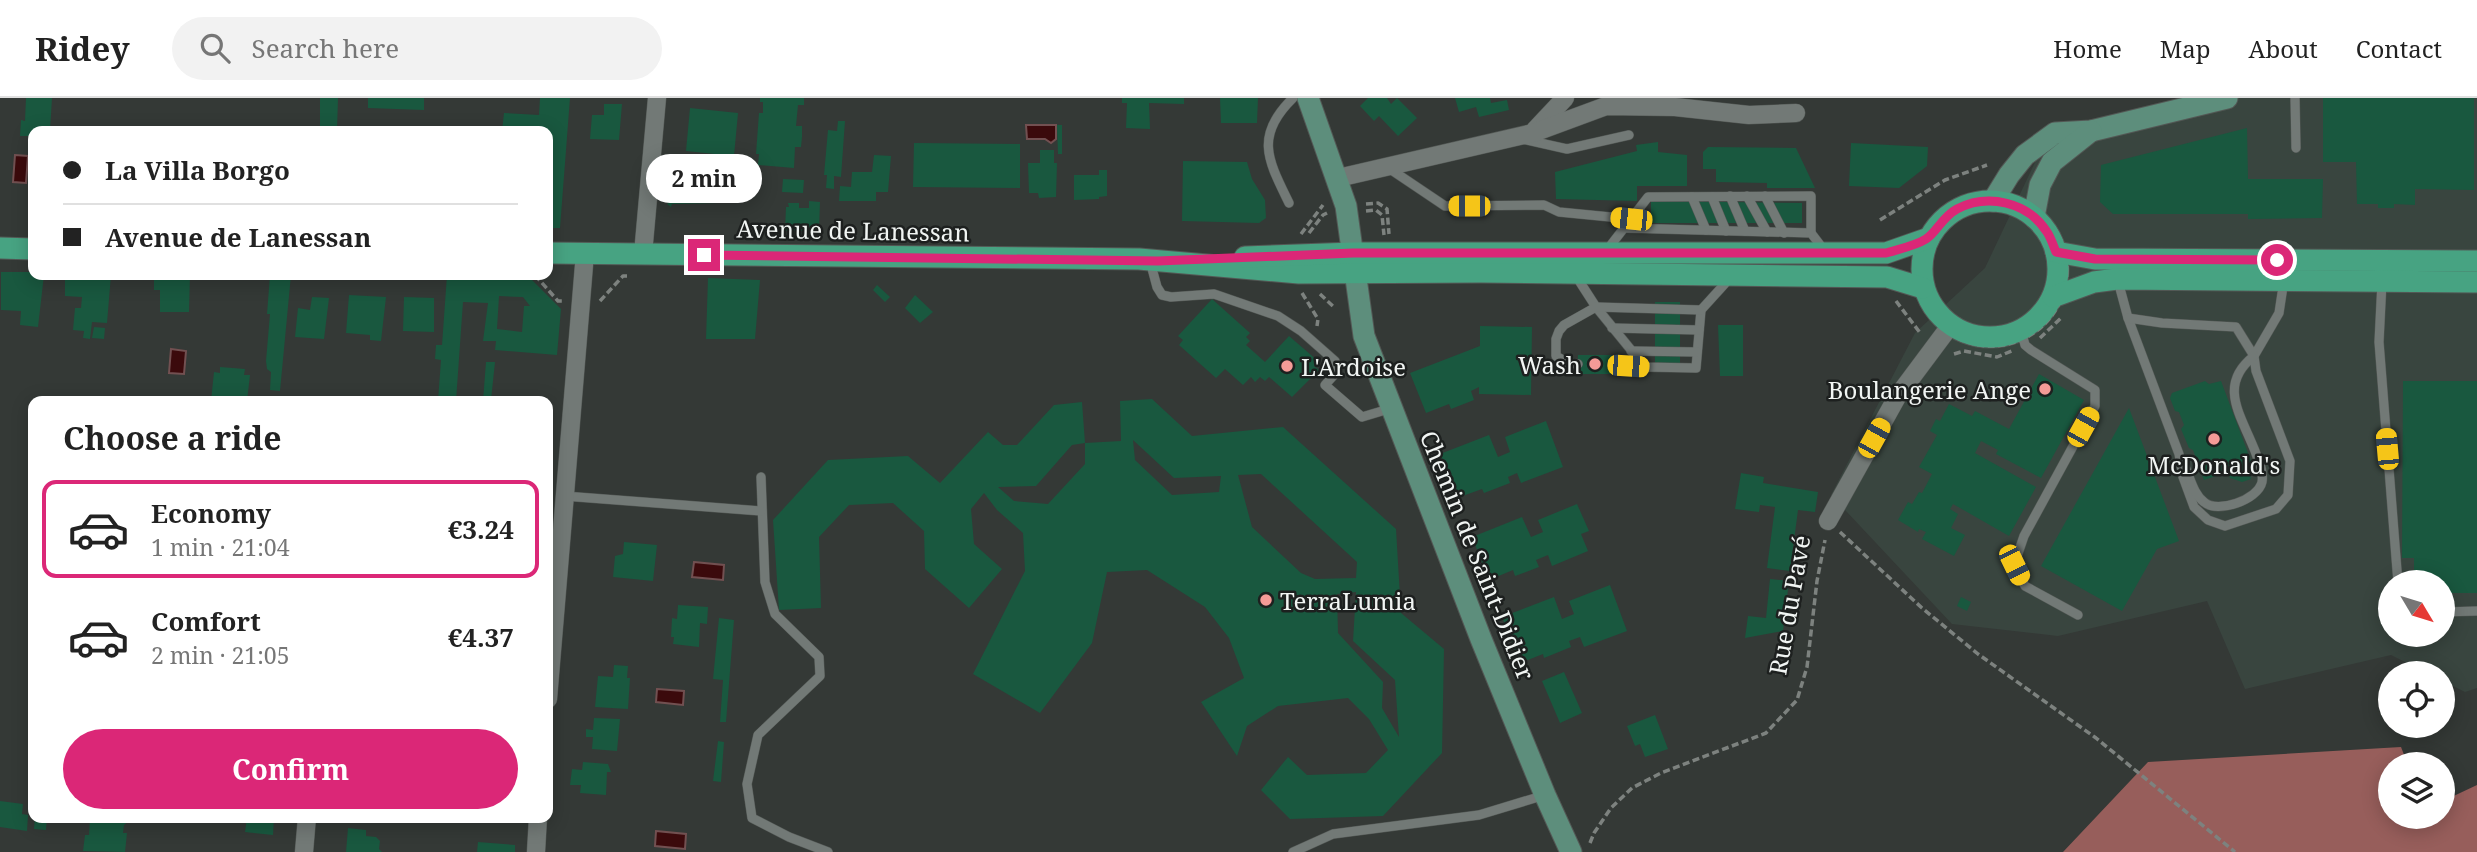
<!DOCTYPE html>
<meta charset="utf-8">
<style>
:root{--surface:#fff;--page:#f2f2f2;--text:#222;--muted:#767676;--line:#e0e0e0;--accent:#db2777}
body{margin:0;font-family:"Noto Serif",serif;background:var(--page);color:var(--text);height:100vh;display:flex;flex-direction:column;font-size:26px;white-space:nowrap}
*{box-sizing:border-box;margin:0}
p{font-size:23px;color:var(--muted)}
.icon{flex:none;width:38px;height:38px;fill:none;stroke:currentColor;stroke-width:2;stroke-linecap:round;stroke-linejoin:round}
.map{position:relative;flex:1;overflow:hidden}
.drawer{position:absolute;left:28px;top:298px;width:525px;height:427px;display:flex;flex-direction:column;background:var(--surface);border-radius:14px;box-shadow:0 4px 18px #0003}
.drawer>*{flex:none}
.hud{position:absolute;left:28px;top:28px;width:525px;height:154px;border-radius:14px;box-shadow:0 4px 18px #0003;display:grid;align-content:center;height:154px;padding:0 35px;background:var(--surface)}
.needle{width:46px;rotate:128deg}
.controls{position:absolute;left:2378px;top:472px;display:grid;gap:14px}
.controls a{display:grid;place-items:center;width:77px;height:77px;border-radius:50%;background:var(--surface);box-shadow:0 4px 18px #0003;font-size:35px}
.end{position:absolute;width:32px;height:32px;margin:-16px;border:9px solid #db2777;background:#fff;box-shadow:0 0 0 4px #fff}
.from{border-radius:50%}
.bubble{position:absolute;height:49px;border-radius:24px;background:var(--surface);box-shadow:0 4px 18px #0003;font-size:23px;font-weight:700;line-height:49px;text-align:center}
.car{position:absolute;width:21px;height:42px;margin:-21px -10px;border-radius:9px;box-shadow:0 0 5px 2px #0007;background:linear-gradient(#f5c518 24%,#345 0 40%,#f5c518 0 76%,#345 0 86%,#f5c518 0)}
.hud b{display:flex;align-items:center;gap:24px;height:66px;font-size:26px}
.hud b+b{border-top:2px solid var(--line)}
.hud i{width:18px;height:18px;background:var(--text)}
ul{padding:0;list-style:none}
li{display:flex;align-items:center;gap:21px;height:98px;margin:0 14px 10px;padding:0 21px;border:4px solid transparent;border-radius:14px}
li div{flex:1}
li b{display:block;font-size:26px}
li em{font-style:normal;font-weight:700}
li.on{border-color:var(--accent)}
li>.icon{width:63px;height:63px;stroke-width:1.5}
h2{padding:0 35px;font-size:32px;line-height:84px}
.button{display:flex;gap:14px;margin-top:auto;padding:14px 35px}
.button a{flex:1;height:80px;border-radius:42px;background:var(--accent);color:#fff;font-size:28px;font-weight:700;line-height:80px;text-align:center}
header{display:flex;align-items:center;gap:42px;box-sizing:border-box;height:98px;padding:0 35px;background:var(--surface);border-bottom:2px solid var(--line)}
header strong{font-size:33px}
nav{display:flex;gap:38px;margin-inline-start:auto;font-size:24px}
.search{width:490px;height:63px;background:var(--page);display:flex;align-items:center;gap:18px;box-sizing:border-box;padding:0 24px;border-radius:38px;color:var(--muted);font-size:26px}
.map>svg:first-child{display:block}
</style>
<header>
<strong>Ridey</strong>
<div class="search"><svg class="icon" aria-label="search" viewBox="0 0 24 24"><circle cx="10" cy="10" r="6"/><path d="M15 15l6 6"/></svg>Search here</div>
<nav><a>Home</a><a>Map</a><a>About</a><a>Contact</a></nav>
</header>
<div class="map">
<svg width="2477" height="754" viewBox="0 0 2477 754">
<rect width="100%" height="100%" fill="#343936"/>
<!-- built -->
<path fill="#39453f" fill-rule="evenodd" d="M2192,0H2477V590L2465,594L2443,583V576H2429L2391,557L2245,591L2207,503L2058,538L1952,526L1831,397L1915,235L1985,170L2038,58L2091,33ZM2390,485H2443V537H2390Z"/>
<!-- forest -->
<polygon fill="#975e5b" points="2401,649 2408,667 2390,667 2390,719 2443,719 2443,703 2477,687 2477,754 2063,754 2148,664"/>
<!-- water -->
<g fill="#3b0a0c" stroke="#725051" stroke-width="2">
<polygon points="1026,27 1056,27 1056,41 1051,45 1045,41 1027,41"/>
<polygon points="15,57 28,58 26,85 13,84"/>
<polygon points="171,251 186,253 184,276 169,275"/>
<polygon points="694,464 724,467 723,482 692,479"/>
<polygon points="657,591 684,593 683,607 656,604"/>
<polygon points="656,733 686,736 685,751 655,748"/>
</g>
<!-- building -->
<g fill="#19583f" fill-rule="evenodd">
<polygon points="26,0 52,0 50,33 33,33 33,38 20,38 21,22 25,23"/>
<polygon points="320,0 338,0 337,33 320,33"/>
<polygon points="368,0 424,0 424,12 368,10"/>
<polygon points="540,0 570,0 560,130 548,130 548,33 502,33 504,15 539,17"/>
<polygon points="760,0 804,0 804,7 798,7 796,28 802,28 802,39 801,49 795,49 794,70 758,67 759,56 756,56 759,15 763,15 763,4 760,4"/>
<polygon points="1122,0 1184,0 1184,6 1149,5 1150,31 1126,30 1127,5 1122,5"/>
<polygon points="1220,0 1258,0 1257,25 1221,25"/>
<polygon points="1368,0 1387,0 1391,6 1397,0 1417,20 1398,38 1379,18 1374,23 1360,8"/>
<polygon points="1455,0 1490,0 1491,5 1507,2 1509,12 1479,19 1476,9 1459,14"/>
<polygon points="2323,0 2474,0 2474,92 2415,91 2415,107 2394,106 2394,110 2378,110 2378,106 2357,106 2356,64 2323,64"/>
<polygon points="604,6 622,6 619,42 590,41 592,17 604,17"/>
<polygon points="690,10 738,15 734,58 686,53"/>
<polygon points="838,23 845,23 841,79 834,78 834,91 826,90 827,77 824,77 828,32 837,33"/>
<polygon points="1057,27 1062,27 1062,56 1058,56"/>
<polygon points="2247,30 2248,81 2323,81 2322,120 2248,121 2248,116 2113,116 2100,104 2101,67"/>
<polygon points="1658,44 1658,54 1687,57 1687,88 1637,88 1637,103 1556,101 1555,74 1637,53 1636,47"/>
<polygon points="914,45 1020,46 1020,90 913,89"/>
<polygon points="1851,45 1928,49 1927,68 1899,90 1849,88"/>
<polygon points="1708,49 1796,50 1815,90 1767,90 1767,85 1716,84 1716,71 1703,71 1703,54"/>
<polygon points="1040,52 1054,52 1054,65 1057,65 1056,99 1039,100 1038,95 1029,95 1028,65 1040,65"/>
<polygon points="874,57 891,58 888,94 876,94 876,103 839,103 840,88 851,89 852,74 872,74"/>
<polygon points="1183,63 1247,64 1252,81 1265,102 1266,120 1259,125 1182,123"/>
<polygon points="1099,72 1107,72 1107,98 1099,99 1099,101 1074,102 1074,77 1099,77"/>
<polygon points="783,81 804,82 803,95 782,94"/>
<polygon points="701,82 718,82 718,105 672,106 671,109 667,106 670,103 668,85 701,85"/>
<polygon points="809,103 820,104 819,133 785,133 786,109 789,109 788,105 799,105 799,110 809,110"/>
<polygon points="1651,103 1802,105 1802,125 1651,125"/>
<polygon points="1,174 33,174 33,177 44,177 38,229 20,227 21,213 1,212"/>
<polygon points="65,177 111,177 107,225 92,224 90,241 83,240 84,233 73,232 75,210 81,210 82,199 65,198"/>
<polygon points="154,177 190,177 189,214 160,214 160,192 154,192"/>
<polygon points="270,177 291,177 280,293 270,292 271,274 267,271 266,263 270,216 267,216"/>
<path d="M447,177L528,178L561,211L557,257L495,252L496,243H483L488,205L463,204L456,303H438L441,262L435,261L436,247H442ZM499,198L523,199L530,208H524L522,234L497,231Z"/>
<polygon points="708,180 760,182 755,241 706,241"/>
<polygon points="877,187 890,199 885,204 873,192"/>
<polygon points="349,197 386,199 381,243 370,242 370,237 346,235"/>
<polygon points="915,197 933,214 920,225 905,210"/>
<polygon points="312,199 329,200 324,241 295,239 298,210 310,212"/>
<polygon points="404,199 434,200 434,234 403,233"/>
<polygon points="1212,201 1250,235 1246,239 1250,243 1246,247 1265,264 1289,238 1318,263 1314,268 1319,272 1292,299 1269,279 1265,283 1260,279 1255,284 1251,279 1243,287 1225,271 1216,280 1179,247 1183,242 1178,238"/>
<rect x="1655" y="204" width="25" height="68"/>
<polygon points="1718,227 1743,227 1743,278 1720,278"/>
<polygon points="1480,228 1532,229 1531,297 1479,296 1479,289 1471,293 1474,302 1451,311 1449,306 1426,315 1410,275 1480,248"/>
<polygon points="94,229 105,230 104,241 92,240"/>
<polygon points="1578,257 1612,257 1612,276 1577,276"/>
<polygon points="486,264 495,264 491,302 483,303"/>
<polygon points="220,269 245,271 244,277 250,277 247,303 211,303 214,274 220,275"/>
<polygon points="2039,276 2084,302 2041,380 1996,356 1998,352 1981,343 1975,355 2036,389 2009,438 1953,406 1950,411 1958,416 1951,430 1965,437 1954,458 1922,441 1926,434 1919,431 1918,434 1898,422 1908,404 1912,406 1919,394 1922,395 1932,376 1919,369 1937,337 1930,333 1936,321 1940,323 1949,306 1972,318 1975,313 2009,331"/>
<polygon points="2205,283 2209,286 2221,283 2251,363 2247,365 2251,381 2242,384 2230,380 2228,374 2204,382 2193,352 2189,350 2181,331 2184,327 2179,314 2175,313 2170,300 2172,295"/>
<polygon points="2403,283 2477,283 2477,495 2443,495 2443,485 2414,485 2414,460 2402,460"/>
<path d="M1152,301L1192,338L1283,329L1396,431L1401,515L1444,551L1442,655L1383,718L1290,721L1261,692L1288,659L1307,677L1366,675L1388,652L1369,621L1348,600L1278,608L1247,628L1237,658L1201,604L1244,580L1229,540L1205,509L1147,472L1107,474L1092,545L1040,615L973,576L1025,473L1023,435L997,412L984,395L971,411L974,446L1002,471L969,510L925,471L924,433L893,405L849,407L819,439L821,510L779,512L773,422L828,362L908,358L940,385L988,334L1003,347H1017L1054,307L1082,304L1085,345L1072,347L1036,388L998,389L1014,403L1048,406L1085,366V345L1121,343L1120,303ZM1133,342L1174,380L1221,378L1219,394L1172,397L1135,362ZM1261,376L1357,464L1356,480L1315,481L1301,475L1252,429L1238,377ZM1356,494L1353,543L1395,582L1399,639L1382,610L1383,584L1338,535L1337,496Z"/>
<polygon points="2129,310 2179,443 2157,451 2122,513 2041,468"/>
<polygon points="1546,323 1563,369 1521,385 1517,375 1508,379 1510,385 1484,395 1482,391 1457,400 1440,356 1489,337 1498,359 1510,354 1505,339"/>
<polygon points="548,351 553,351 551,377 548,376"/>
<polygon points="1741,375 1764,379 1763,385 1818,394 1815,414 1798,412 1790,473 1767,470 1775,409 1760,407 1759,414 1735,411"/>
<polygon points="1577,406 1589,433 1581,436 1588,453 1552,468 1548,457 1536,462 1539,469 1515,478 1513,472 1489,482 1472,439 1522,419 1531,439 1543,434 1538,422"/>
<polygon points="624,444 657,447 653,483 613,479 615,458 623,456"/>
<polygon points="1770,481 1789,483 1783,533 1745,540 1748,518 1766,520"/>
<polygon points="1610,487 1627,533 1584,549 1580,539 1569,543 1571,549 1544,560 1543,556 1520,565 1502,519 1554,499 1562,521 1574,516 1569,503"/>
<polygon points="1961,499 1971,504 1967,513 1957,508"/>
<polygon points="678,507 708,509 707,526 700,525 699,549 673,546 674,539 671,539 672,520 677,521"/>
<polygon points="719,520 734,522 726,624 720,624 723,582 713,581"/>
<polygon points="614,567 628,568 627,580 630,580 628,611 595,609 598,578 613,579"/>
<polygon points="1564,574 1582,615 1560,625 1542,583"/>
<polygon points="1655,617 1668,651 1645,659 1640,646 1635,648 1627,628"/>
<polygon points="594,620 620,621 617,653 592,651 593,639 586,639 586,631 593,632"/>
<polygon points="718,643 724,644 721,684 713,683"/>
<polygon points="583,664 608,666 611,674 607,674 606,697 580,695 581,687 570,687 572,671 582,672"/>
<polygon points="0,703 23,706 22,716 28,717 27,733 0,729"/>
<polygon points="35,719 47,719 46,732 34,731"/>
<polygon points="90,719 133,719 124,727 123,735 127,735 125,754 83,753 85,737 89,737"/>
<polygon points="247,719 274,719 273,737 245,734"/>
<polygon points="348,730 366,732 366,738 376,739 380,743 379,751 382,754 346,754"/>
<polygon points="478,744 515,747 515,754 477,754"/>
</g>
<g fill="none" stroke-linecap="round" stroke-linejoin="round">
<!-- lane casing -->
<g stroke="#535855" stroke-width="10">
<g id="lane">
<polyline points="2295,0 2296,50"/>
<polyline points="1522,41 1567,51 1629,37"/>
<polyline points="1387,69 1445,108 1544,107 1559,114 1631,121"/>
<polyline points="1730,98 1745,133"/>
<polyline points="1747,98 1767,134"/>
<polyline points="1765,98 1784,135"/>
<polyline points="1692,99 1706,132"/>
<polyline points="1712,99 1726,133"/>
<path d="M1289,105C1268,62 1254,38 1293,0"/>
<polyline points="1624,130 1811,135 1824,152"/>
<polyline points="1607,152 1648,99 1811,98 1811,135"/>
<polyline points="1150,163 1157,189 1162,197 1171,199 1214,196 1278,218 1301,233 1335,263 1336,270 1334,277 1325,287 1362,319 1392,310"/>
<polyline points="1576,178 1596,209 1645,269 1696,270 1701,212 1731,179"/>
<polyline points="2118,183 2128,220 2179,356 2183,379 2194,409 2208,422 2225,428 2276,411 2288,397 2290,363 2256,273 2254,258 2279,215 2284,182"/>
<polyline points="2382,184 2379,244 2398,485"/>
<path d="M2128,220L2162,225L2236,229L2254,258C2217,287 2241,317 2255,353C2258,362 2264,373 2262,384C2258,402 2217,416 2204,404C2193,396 2190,378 2184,367"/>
<polyline points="1612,230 1699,232"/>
<polyline points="2021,232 2025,247 2031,252 2095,292 2095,308 2024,438 2014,467 2025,488 2078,517"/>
<polyline points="1631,253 1697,254"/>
<polyline points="1578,266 1568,265 1556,258 1556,241 1559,233 1564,227 1596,209 1701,212"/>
<polyline points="1612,267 1645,269"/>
<polyline points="761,379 765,484 775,516 819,559 820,578 758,637 747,686 752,720 789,739 828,754"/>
<polyline points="564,398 761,413"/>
<polyline points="2443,514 2477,513"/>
<polyline points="1293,754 1333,736 1479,717 1545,697"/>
</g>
</g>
<!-- street casing -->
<g stroke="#535855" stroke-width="19">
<g id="street">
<polyline points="1535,32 1565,0"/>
<polyline points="1338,80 1533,35 1606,8 1675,9 1749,17 1796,15"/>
<polyline points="643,156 657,0"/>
<polyline points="1828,423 1897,299 1950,228"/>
<polyline points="548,601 585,155"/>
<polyline points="304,754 307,719"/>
<polyline points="536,754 538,719"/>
</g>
</g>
<!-- secondary casing -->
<g stroke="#535855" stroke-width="23">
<g id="secondary">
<polyline points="1308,0 1346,108 1364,238 1481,541 1545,697 1571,754"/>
<polyline points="1993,103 2009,77 2025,57 2055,35 2091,33 2227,0"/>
<polyline points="2034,119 2040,87 2052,64 2091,33"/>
</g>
</g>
<!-- primary casing -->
<g stroke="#535855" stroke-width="23">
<g id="primary">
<circle cx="1990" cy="171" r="68"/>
<polyline points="0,150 33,151"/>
<polyline points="2056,154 2095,161 2477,163"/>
<polyline points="548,155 1139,161 1299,175 1481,174 1887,179 1923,190"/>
<polyline points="1245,159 1353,155 1886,155 1929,140"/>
<polyline points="2053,199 2094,184 2117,181 2477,184"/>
</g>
</g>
<!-- path -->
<g stroke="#7d827f" stroke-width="3.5" stroke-dasharray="7 3.5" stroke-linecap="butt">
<circle cx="1991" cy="172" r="76"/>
<polyline points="1366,106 1378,105 1387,111 1389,136"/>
<polyline points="1366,113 1376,112 1382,117 1384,137"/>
<polyline points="1880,122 1945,82 1987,67"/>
<polyline points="1309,135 1323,117 1327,115"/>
<polyline points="1301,136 1323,107"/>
<polyline points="535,177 558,203 562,203"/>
<polyline points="1302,195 1318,221 1317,228"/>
<polyline points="1320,196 1335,210"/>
<polyline points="600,203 623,178 627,178"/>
<polyline points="1896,203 1921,236"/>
<polyline points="2040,240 2062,219"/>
<polyline points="1954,256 1964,253 1997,259 2014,252"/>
<polyline points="1840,434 1922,510 1978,556 2096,640 2235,754"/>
<polyline points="1590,745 1594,735 1611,710 1632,690 1661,675 1766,635 1797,602 1807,569 1817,483 1825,442"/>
</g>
<!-- lane -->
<use href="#lane" stroke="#727976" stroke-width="9"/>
<!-- street -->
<use href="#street" stroke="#727976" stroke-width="18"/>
<!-- secondary -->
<use href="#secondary" stroke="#5d8e7c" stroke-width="21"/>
<!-- primary -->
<use href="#primary" stroke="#47a382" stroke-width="21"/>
</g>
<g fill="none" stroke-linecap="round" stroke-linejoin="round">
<!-- route -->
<path stroke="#db2777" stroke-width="9" d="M704,157L1158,163L1353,155H1886C1899,151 1915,148 1926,141C1937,134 1942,119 1957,111C1988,95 2028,104 2047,134C2051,140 2053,147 2056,154L2095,161L2277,162"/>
</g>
<!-- markers -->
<g fill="#f59b97" stroke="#1d201f" stroke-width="2.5">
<circle cx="1595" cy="266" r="7"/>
<circle cx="1287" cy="268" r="7"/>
<circle cx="2045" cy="291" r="7"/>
<circle cx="2214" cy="341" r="7"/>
<circle cx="1266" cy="502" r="7"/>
</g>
<g text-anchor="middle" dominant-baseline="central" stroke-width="5" stroke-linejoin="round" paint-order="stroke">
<!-- street labels -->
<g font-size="24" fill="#f1f5f3" stroke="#1d201f">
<text transform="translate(853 132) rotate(1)">Avenue de Lanessan</text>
<text transform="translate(1478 457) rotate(68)">Chemin de Saint-Didier</text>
<text transform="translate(1789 507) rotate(-80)">Rue du Pavé</text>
</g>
<!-- poi labels -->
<g font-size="24" fill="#f1f5f3" stroke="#1d201f" text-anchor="end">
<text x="1581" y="266">Wash</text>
<text x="1301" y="268" text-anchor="start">L'Ardoise</text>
<text x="2031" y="291">Boulangerie Ange</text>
<text x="2214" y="366" text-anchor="middle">McDonald's</text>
<text x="1280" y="502" text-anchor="start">TerraLumia</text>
</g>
</g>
</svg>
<div class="controls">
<a><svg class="needle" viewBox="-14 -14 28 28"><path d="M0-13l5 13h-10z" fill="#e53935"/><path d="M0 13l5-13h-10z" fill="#767676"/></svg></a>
<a><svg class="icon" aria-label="locate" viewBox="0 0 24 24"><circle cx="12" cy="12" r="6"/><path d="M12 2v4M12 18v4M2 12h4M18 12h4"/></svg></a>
<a><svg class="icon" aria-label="layers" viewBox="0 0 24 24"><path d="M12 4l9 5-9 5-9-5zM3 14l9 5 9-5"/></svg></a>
</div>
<i class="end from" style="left:2277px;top:162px"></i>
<i class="end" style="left:704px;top:157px"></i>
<div class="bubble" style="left:646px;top:56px;width:116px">2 min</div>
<i class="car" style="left:1469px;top:108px;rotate:270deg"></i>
<i class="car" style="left:1631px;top:121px;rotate:276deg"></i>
<i class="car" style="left:1628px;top:268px;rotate:94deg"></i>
<i class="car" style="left:2083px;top:329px;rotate:29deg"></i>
<i class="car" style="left:1874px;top:340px;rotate:29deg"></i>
<i class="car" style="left:2387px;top:351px;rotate:355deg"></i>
<i class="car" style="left:2014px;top:467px;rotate:154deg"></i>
<div class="hud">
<b><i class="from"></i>La Villa Borgo</b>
<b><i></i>Avenue de Lanessan</b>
</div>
<section class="drawer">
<h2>Choose a ride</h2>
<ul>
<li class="on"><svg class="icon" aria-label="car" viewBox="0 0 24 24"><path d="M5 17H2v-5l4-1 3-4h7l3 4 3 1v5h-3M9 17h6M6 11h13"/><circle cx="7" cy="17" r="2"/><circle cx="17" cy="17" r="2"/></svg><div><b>Economy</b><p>1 min · 21:04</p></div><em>€3.24</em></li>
<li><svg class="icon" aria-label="car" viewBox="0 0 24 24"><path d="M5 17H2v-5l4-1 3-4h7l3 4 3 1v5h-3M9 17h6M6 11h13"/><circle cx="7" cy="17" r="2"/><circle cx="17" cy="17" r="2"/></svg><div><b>Comfort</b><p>2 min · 21:05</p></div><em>€4.37</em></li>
</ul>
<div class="button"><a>Confirm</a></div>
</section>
</div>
